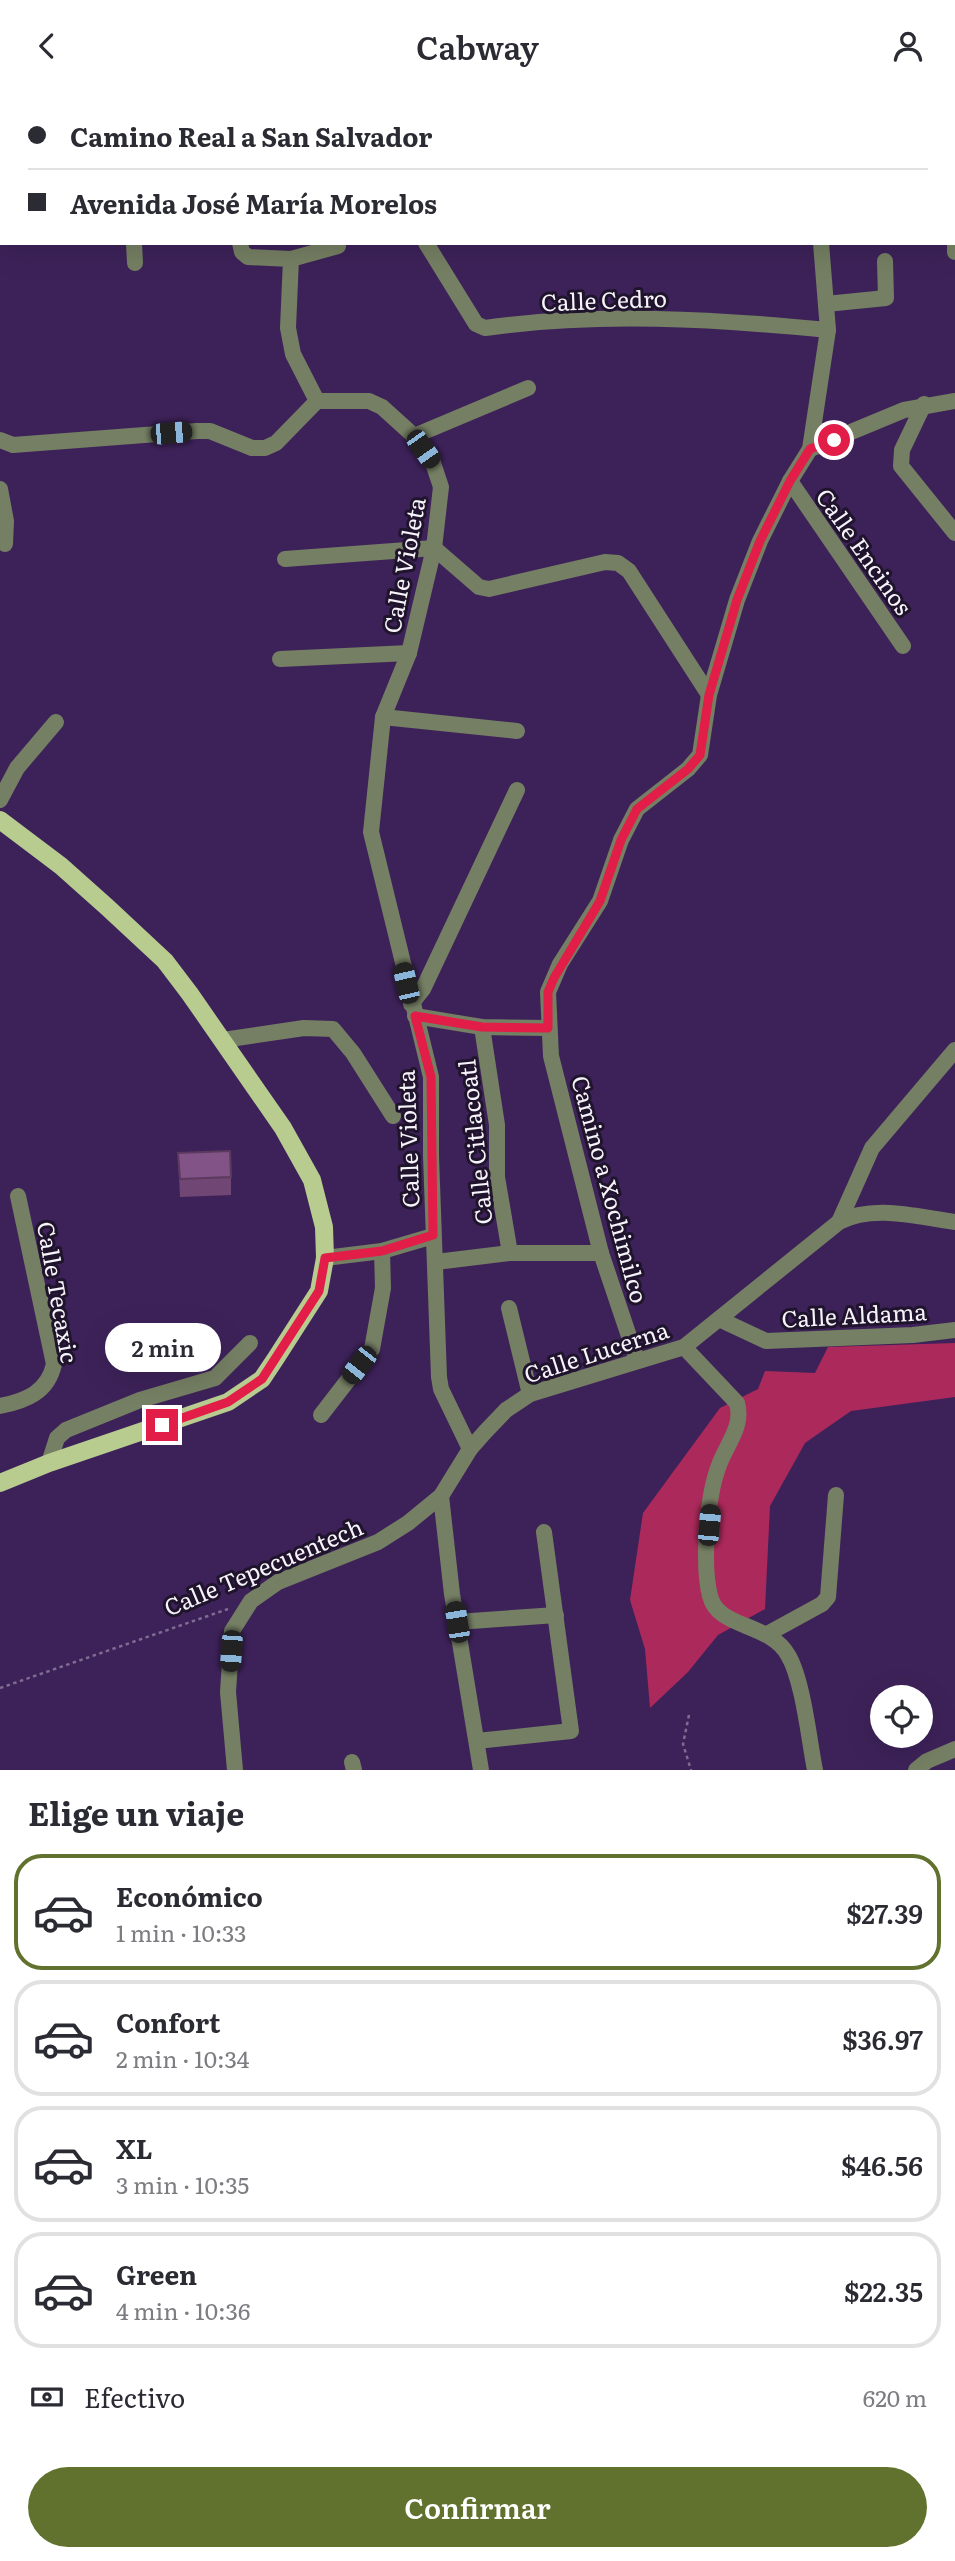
<!DOCTYPE html>
<html lang="es">
<meta charset="utf-8">
<style>
:root{--surface:#fff;--page:#f2f2f3;--text:#2b2b33;--muted:#7c7c81;--line:#e1e1e2;--accent:#61722e}
body{margin:0;font-family:Literata,serif;background:var(--page);color:var(--text);height:100vh;display:flex;flex-direction:column;font-size:26px;white-space:nowrap}
*{box-sizing:border-box;margin:0}
p{font-size:23px;color:var(--muted)}
.icon{flex:none;width:38px;height:38px;fill:none;stroke:currentColor;stroke-width:2;stroke-linecap:round;stroke-linejoin:round}
.map{position:relative;height:1679px;overflow:hidden}
.sheet{display:flex;flex-direction:column;background:var(--surface);flex:1}
.sheet>*{flex:none}
.hud{position:absolute;left:0px;top:0px;width:956px;height:154px;box-shadow:0 7px 28px #0002;display:grid;align-content:center;height:154px;padding:0 28px;background:var(--surface)}
.controls{position:absolute;left:870px;top:1594px;display:grid;gap:14px}
.controls a{display:grid;place-items:center;width:63px;height:63px;border-radius:50%;background:var(--surface);box-shadow:0 7px 28px #0002;font-size:35px}
.end{position:absolute;width:32px;height:32px;margin:-16px;border:9px solid #e11d48;background:#fff;box-shadow:0 0 0 4px #fff}
.from{border-radius:50%}
.bubble{position:absolute;height:49px;border-radius:24px;background:var(--surface);box-shadow:0 7px 28px #0002;font-size:23px;font-weight:600;line-height:49px;text-align:center}
.car{position:absolute;width:21px;height:42px;margin:-21px -10px;border-radius:9px;box-shadow:0 0 5px 2px #0007;background:linear-gradient(#222 24%,#8ab4d8 0 40%,#222 0 76%,#8ab4d8 0 86%,#222 0)}
.hud b{display:flex;align-items:center;gap:24px;height:66px;font-size:26px}
.hud b+b{border-top:2px solid var(--line)}
.hud i{width:18px;height:18px;background:var(--text)}
ul{padding:0;list-style:none}
li{display:flex;align-items:center;gap:21px;height:116px;margin:0 14px 10px;padding:0 14px;border:4px solid var(--line);border-radius:28px}
li div{flex:1}
li b{display:block;font-size:26px}
li em{font-style:normal;font-weight:600}
li.on{border-color:var(--accent)}
li>.icon{width:63px;height:63px;stroke-width:1.5}
h2{padding:0 28px;font-size:32px;line-height:84px}
.pay{display:flex;align-items:center;gap:18px;height:77px;padding:0 28px;font-size:26px}
.pay p{margin-inline-start:auto}
.primary-button{display:flex;gap:14px;margin-top:auto;padding:14px 28px}
.primary-button a{flex:1;height:80px;border-radius:42px;background:var(--accent);color:#fff;font-size:28px;font-weight:600;line-height:80px;text-align:center}
header{display:flex;justify-content:space-between;align-items:center;height:91px;padding:0 28px;background:var(--surface);font-size:32px;font-weight:600}
.map>svg:first-child{display:block}
</style>
<header><svg class="icon" aria-label="back" viewBox="0 0 24 24"><path d="M15 5l-7 7 7 7"/></svg>Cabway<svg class="icon" aria-label="person" viewBox="0 0 24 24"><circle cx="12" cy="8" r="4"/><path d="M4 21q1-7 8-7t8 7"/></svg></header>
<div class="map">
<svg width="955" height="1679" viewBox="0 0 955 1679">
<rect width="100%" height="100%" fill="#3d2259"/>
<!-- forest -->
<polygon fill="#ac2a5b" points="955,1252 955,1306 851,1320 805,1352 770,1415 765,1518 718,1544 688,1581 650,1617 645,1558 630,1509 643,1422 720,1317 758,1298 765,1280 815,1282 828,1256"/>
<g fill="none" stroke-linecap="round" stroke-linejoin="round">
<!-- path -->
<g stroke="#7f6c92" stroke-width="2.5" stroke-dasharray="3.5 3.5" stroke-linecap="butt">
<polyline points="0,1597 228,1518"/>
<polyline points="689,1624 683,1653 691,1679"/>
</g>
<!-- minor -->
<g stroke="#757f63" stroke-width="16">
<polyline points="135,0 137,2"/>
<polyline points="951,0 953,2"/>
<polyline points="851,2 852,0"/>
<polyline points="134,152 135,172"/>
<polyline points="240,152 242,161 248,166 291,168 288,237 293,263 317,310 369,310 382,316 414,345 433,372 441,396 434,457 409,562 383,626 371,741 431,986 431,1065 439,1286 441,1298 470,1358"/>
<path d="M426,152L476,233L485,237C599,221 715,228 828,239"/>
<polyline points="955,152 955,161"/>
<polyline points="291,168 338,155"/>
<polyline points="826,213 886,207 885,170"/>
<polyline points="924,313 902,359 901,375 955,442"/>
<polyline points="414,345 528,297"/>
<polyline points="0,349 13,354 197,340 210,340 252,357 265,357 276,352 317,310"/>
<polyline points="810,358 904,319 955,310"/>
<polyline points="790,390 903,555"/>
<polyline points="0,398 6,430 5,453"/>
<polyline points="285,468 434,457 479,496 489,498 605,471 618,472 629,480 709,604"/>
<polyline points="280,568 409,562"/>
<polyline points="383,626 517,640"/>
<polyline points="0,709 17,677 56,631"/>
<polyline points="411,913 423,898 517,699"/>
<polyline points="415,925 482,936 548,937"/>
<polyline points="482,936 497,1034 497,1086 510,1162"/>
<polyline points="223,949 304,937 333,938 353,962 393,1025"/>
<polyline points="839,1131 872,1057 955,959"/>
<polyline points="325,1167 382,1160 433,1145"/>
<polyline points="436,1171 510,1162 601,1162"/>
<polyline points="509,1217 530,1303"/>
<polyline points="719,1228 766,1250 913,1244 955,1239"/>
<path d="M684,1256L737,1312C744,1336 725,1355 718,1377C707,1407 702,1474 710,1505C718,1538 769,1531 788,1564C803,1589 809,1649 815,1679"/>
<polyline points="637,1269 601,1162 551,965 548,901 560,873 600,810 621,749 637,718 688,678 700,664 709,604 737,509 760,450 790,390 810,358 828,239 821,152"/>
<path d="M0,1315C26,1310 48,1301 54,1273L18,1105"/>
<polyline points="321,1324 372,1258 383,1197 382,1160"/>
<polyline points="49,1372 57,1347 66,1339 140,1309 215,1287 250,1252"/>
<polyline points="441,1405 452,1503 481,1679"/>
<polyline points="457,1531 556,1524"/>
<polyline points="769,1542 822,1513 828,1506 836,1404"/>
<polyline points="477,1650 571,1640 544,1441"/>
<polyline points="352,1671 354,1679"/>
<path d="M235,1679L228,1601L232,1540L251,1510L278,1491L378,1451L408,1432L441,1405L470,1358L485,1341L506,1319L530,1303L684,1256L839,1131C874,1113 917,1126 955,1131"/>
<polyline points="916,1679 927,1670 955,1658"/>
</g>
<!-- major -->
<g stroke="#b8cc90" stroke-width="18">
<polyline points="63,0 66,2"/>
<polyline points="385,2 392,0"/>
<polyline points="0,729 61,775 107,816 165,870 190,903 283,1037 312,1089 324,1136 325,1167 319,1200 276,1267 262,1288 228,1311 49,1372 0,1392"/>
</g>
</g>
<!-- wall -->
<polygon fill="#704774" points="178,1062 231,1086 231,1104 180,1106"/>
<!-- building -->
<polygon fill="#825387" stroke="#5b3a5e" stroke-width="2" points="230,1060 231,1086 180,1088 178,1062"/>
<g fill="none" stroke-linecap="round" stroke-linejoin="round">
<!-- route -->
<polyline stroke="#e11d48" stroke-width="9" points="162,1334 228,1311 262,1288 319,1200 325,1167 382,1160 433,1144 431,986 415,925 482,936 548,937 548,901 554,887 600,810 621,749 637,718 688,678 700,664 709,604 737,509 760,450 790,390 810,358 834,349"/>
</g>
<g text-anchor="middle" dominant-baseline="central" stroke-width="6" stroke-linejoin="round" paint-order="stroke">
<!-- street labels -->
<g font-size="23" fill="#f6f3fa" stroke="#1f142c">
<text transform="translate(604 208) rotate(-2)">Calle Cedro</text>
<text transform="translate(865 460) rotate(55)">Calle Encinos</text>
<text transform="translate(403 474) rotate(-79)">Calle Violeta</text>
<text transform="translate(407 1048) rotate(-92)">Calle Violeta</text>
<text transform="translate(474 1051) rotate(-96)">Calle Citlacoatl</text>
<text transform="translate(611 1098) rotate(75)">Camino a Xochimilco</text>
<text transform="translate(59 1201) rotate(80)">Calle Tecaxic</text>
<text transform="translate(854 1223) rotate(-3)">Calle Aldama</text>
<text transform="translate(596 1260) rotate(-18)">Calle Lucerna</text>
<text transform="translate(263 1475) rotate(-23)">Calle Tepecuentech</text>
</g>
</g>
</svg>
<div class="controls">
<a><svg class="icon" aria-label="locate" viewBox="0 0 24 24"><circle cx="12" cy="12" r="6"/><path d="M12 2v4M12 18v4M2 12h4M18 12h4"/></svg></a>
</div>
<i class="end from" style="left:834px;top:349px"></i>
<i class="end" style="left:162px;top:1334px"></i>
<div class="bubble" style="left:105px;top:1232px;width:116px">2 min</div>
<i class="car" style="left:171px;top:342px;rotate:85deg"></i>
<i class="car" style="left:423px;top:358px;rotate:145deg"></i>
<i class="car" style="left:406px;top:892px;rotate:347deg"></i>
<i class="car" style="left:359px;top:1274px;rotate:218deg"></i>
<i class="car" style="left:709px;top:1434px;rotate:5deg"></i>
<i class="car" style="left:457px;top:1531px;rotate:351deg"></i>
<i class="car" style="left:231px;top:1560px;rotate:184deg"></i>
<div class="hud">
<b><i class="from"></i>Camino Real a San Salvador</b>
<b><i></i>Avenida José María Morelos</b>
</div>
</div>
<section class="sheet">
<h2>Elige un viaje</h2>
<ul>
<li class="on"><svg class="icon" aria-label="car" viewBox="0 0 24 24"><path d="M5 17H2v-5l4-1 3-4h7l3 4 3 1v5h-3M9 17h6M6 11h13"/><circle cx="7" cy="17" r="2"/><circle cx="17" cy="17" r="2"/></svg><div><b>Económico</b><p>1 min · 10:33</p></div><em>$27.39</em></li>
<li><svg class="icon" aria-label="car" viewBox="0 0 24 24"><path d="M5 17H2v-5l4-1 3-4h7l3 4 3 1v5h-3M9 17h6M6 11h13"/><circle cx="7" cy="17" r="2"/><circle cx="17" cy="17" r="2"/></svg><div><b>Confort</b><p>2 min · 10:34</p></div><em>$36.97</em></li>
<li><svg class="icon" aria-label="car" viewBox="0 0 24 24"><path d="M5 17H2v-5l4-1 3-4h7l3 4 3 1v5h-3M9 17h6M6 11h13"/><circle cx="7" cy="17" r="2"/><circle cx="17" cy="17" r="2"/></svg><div><b>XL</b><p>3 min · 10:35</p></div><em>$46.56</em></li>
<li><svg class="icon" aria-label="car" viewBox="0 0 24 24"><path d="M5 17H2v-5l4-1 3-4h7l3 4 3 1v5h-3M9 17h6M6 11h13"/><circle cx="7" cy="17" r="2"/><circle cx="17" cy="17" r="2"/></svg><div><b>Green</b><p>4 min · 10:36</p></div><em>$22.35</em></li>
</ul>
<div class="pay"><svg class="icon" aria-label="cash" viewBox="0 0 24 24"><path d="M3 7h18v10H3z"/><circle cx="12" cy="12" r="2"/></svg>Efectivo<p>620 m</p></div>
<div class="primary-button"><a>Confirmar</a></div>
</section>
